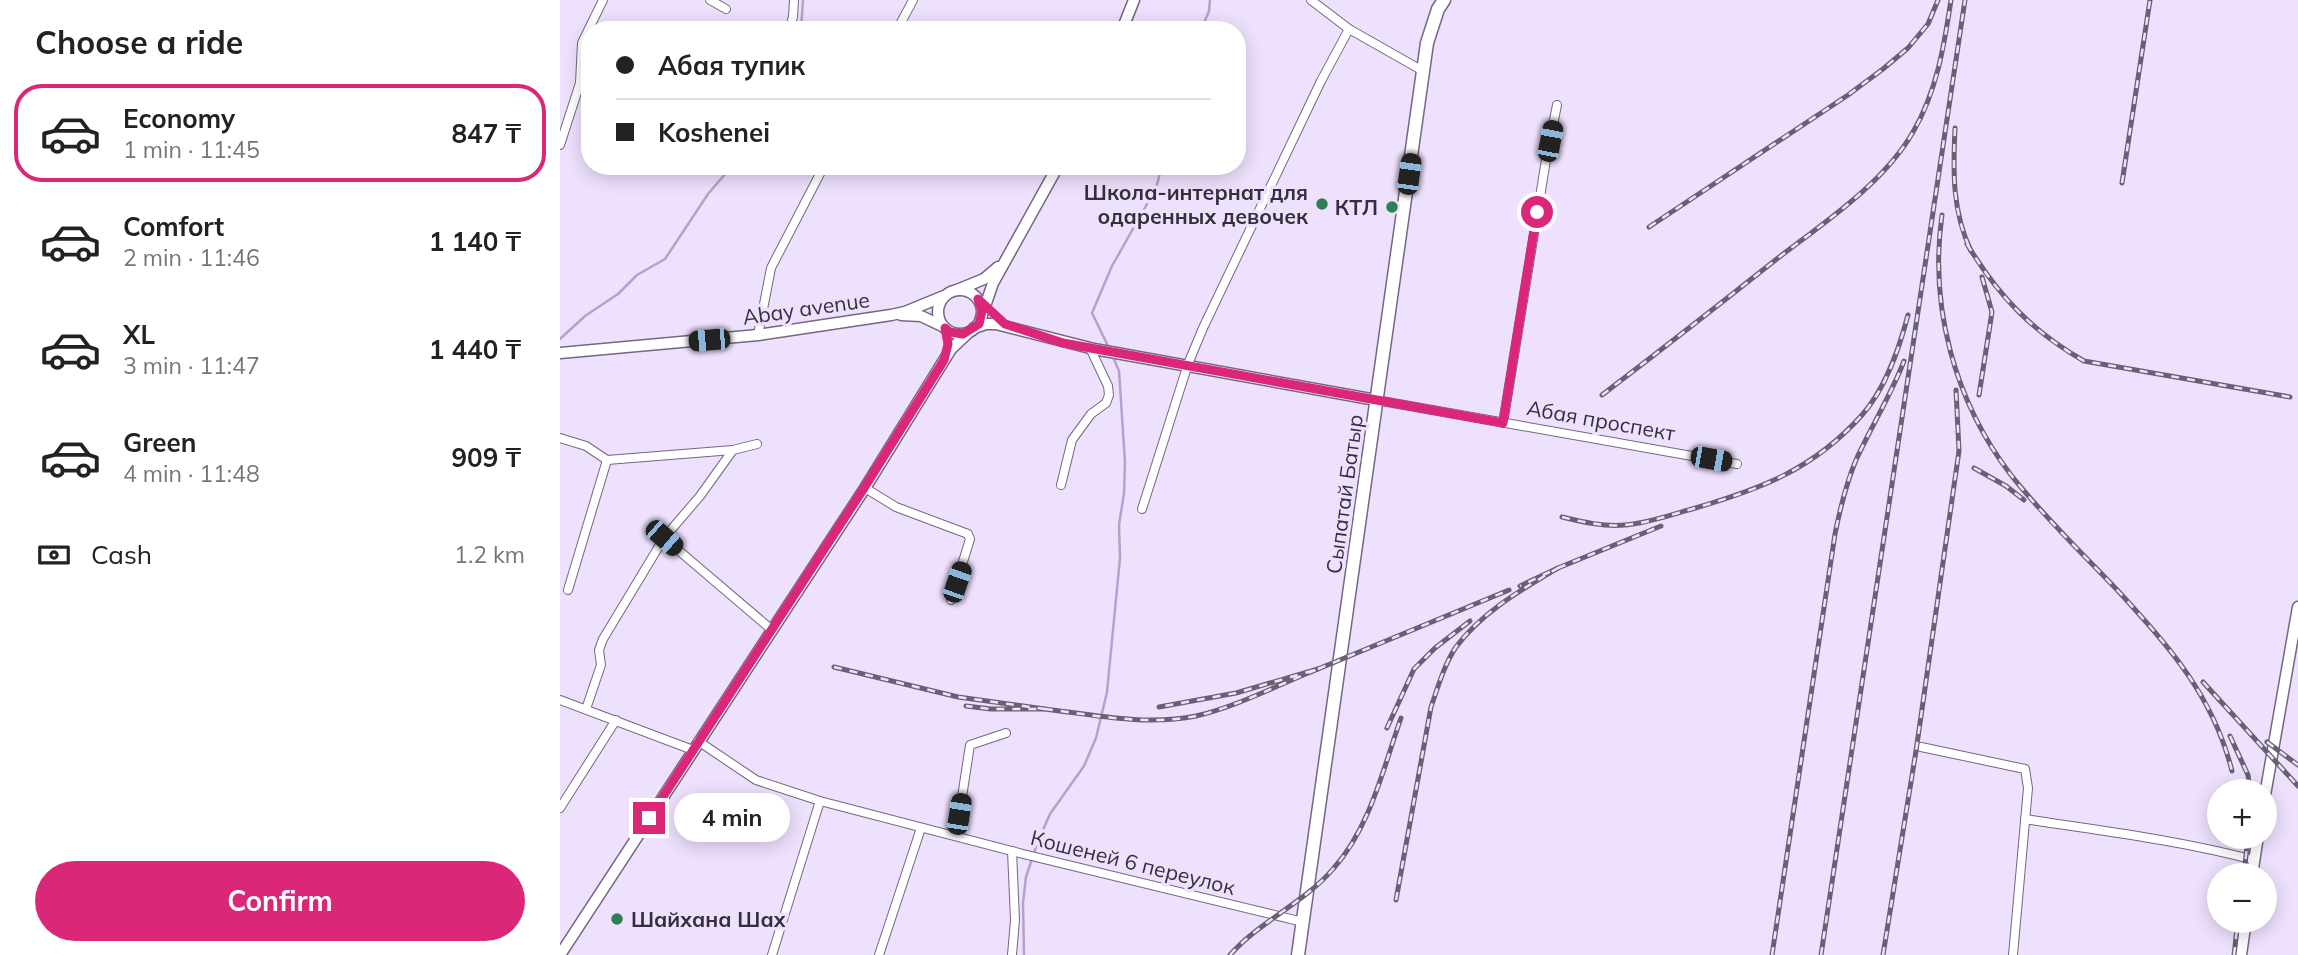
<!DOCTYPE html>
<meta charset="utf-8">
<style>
:root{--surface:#fff;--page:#f2f2f2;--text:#222;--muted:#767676;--line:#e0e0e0;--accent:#db2777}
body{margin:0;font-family:Mulish,sans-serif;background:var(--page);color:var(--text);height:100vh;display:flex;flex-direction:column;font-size:26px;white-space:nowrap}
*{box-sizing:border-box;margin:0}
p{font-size:23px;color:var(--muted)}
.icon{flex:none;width:38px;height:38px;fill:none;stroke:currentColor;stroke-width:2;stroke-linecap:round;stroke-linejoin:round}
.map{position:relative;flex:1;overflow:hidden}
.drawer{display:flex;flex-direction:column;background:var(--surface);width:560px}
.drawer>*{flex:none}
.top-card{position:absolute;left:21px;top:21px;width:665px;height:154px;border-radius:28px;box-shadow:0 4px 18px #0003;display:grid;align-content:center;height:154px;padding:0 35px;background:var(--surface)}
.tools{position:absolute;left:1647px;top:779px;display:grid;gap:14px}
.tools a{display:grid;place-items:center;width:70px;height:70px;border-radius:50%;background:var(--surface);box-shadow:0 4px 18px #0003;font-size:35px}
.end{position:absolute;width:32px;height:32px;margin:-16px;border:9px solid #db2777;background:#fff;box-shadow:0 0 0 4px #fff}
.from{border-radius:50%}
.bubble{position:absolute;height:49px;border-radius:24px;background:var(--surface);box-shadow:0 4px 18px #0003;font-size:23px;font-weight:700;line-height:49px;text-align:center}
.car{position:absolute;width:21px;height:42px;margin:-21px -10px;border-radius:9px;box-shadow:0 0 5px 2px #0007;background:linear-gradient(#222 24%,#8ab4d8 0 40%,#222 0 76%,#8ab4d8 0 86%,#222 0)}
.top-card b{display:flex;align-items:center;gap:24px;height:66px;font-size:26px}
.top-card b+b{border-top:2px solid var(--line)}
.top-card i{width:18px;height:18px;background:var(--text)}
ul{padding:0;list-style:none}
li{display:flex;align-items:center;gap:21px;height:98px;margin:0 14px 10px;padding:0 21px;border:4px solid transparent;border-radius:28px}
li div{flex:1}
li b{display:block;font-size:26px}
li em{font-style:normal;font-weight:700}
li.active{border-color:var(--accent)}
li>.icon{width:63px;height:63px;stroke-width:1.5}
h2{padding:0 35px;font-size:32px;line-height:84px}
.pay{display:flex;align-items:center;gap:18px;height:77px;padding:0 35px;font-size:26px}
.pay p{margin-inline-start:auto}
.primary-button{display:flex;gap:14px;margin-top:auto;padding:14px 35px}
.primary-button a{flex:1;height:80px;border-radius:42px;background:var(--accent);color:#fff;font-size:28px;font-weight:700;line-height:80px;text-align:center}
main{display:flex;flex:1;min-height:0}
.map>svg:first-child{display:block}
</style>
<main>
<section class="drawer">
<h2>Choose a ride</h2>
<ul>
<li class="active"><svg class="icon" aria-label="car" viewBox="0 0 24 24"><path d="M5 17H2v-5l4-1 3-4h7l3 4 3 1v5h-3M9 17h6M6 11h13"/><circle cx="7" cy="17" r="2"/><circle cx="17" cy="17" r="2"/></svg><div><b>Economy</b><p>1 min · 11:45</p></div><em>847 ₸</em></li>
<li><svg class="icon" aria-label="car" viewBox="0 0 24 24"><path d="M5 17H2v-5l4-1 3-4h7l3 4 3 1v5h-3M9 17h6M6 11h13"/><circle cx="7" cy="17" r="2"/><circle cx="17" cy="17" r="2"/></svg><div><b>Comfort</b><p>2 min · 11:46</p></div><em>1 140 ₸</em></li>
<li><svg class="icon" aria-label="car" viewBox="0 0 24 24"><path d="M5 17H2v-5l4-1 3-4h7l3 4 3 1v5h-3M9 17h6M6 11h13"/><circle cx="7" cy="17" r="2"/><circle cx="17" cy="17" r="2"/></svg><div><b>XL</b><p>3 min · 11:47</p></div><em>1 440 ₸</em></li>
<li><svg class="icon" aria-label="car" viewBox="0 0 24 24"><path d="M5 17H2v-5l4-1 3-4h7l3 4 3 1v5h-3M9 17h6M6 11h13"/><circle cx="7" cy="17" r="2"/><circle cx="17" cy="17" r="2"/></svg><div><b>Green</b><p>4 min · 11:48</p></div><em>909 ₸</em></li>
</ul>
<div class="pay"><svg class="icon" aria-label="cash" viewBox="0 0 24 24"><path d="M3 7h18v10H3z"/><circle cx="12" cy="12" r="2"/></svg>Cash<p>1.2 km</p></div>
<div class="primary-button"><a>Confirm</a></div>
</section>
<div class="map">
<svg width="1738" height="955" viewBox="0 0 1738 955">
<rect width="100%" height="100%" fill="#eee1fd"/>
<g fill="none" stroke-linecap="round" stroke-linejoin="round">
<!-- stream -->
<g stroke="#b6a0cf" stroke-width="2.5">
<polyline points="241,30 243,0"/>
<polyline points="641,30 649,11 650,0"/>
<polyline points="0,339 25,316 58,294 77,275 105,259 148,194 172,166"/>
<polyline points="549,348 532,313 552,266 596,188 602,166"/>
<polyline points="464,955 463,903 466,877 478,841 490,814 524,766 536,738 547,692 560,558 559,525 564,493 565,462 559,371 553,357"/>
</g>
<!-- minor casing -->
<g stroke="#746684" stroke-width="10">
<g id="minor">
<polyline points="150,0 166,9"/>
<polyline points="751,0 789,29 863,71"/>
<polyline points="229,30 233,17 234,0"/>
<polyline points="337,30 353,0"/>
<polyline points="0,145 20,83 22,43 43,0"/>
<polyline points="198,335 211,268 264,166"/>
<polyline points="816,400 1177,464"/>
<polyline points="943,423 986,160 997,105"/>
<polyline points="0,438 26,446 47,460 173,450 197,444"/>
<polyline points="501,485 512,440 531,414 546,403 549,395 548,386 530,348"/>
<polyline points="305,488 336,507 408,534 410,539 391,600"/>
<polyline points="582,509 628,364 643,328 761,81 789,29"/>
<polyline points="104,538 212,630"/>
<polyline points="8,590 47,460"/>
<polyline points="0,700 133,750"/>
<polyline points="26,709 41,665 39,650 43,639 104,538 140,496 173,450"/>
<polyline points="138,741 196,780 260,801 463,854 743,922"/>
<polyline points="1361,747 1465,769 1468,788 1453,955"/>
<polyline points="0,808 56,720"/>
<path d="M1465,819C1542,831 1619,840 1694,860"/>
<polyline points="396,836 410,745 446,733"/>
<polyline points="452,851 455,920 452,955"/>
<polyline points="212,955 260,801"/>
<polyline points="319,955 361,828"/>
</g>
</g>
<!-- secondary casing -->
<g stroke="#746684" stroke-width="13">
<g id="secondary">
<polyline points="562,30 574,0"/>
<polyline points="397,290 424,279 438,267"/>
<circle cx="400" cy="312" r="22"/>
<polyline points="341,315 361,316 382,326"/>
<polyline points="421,318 433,283 498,166"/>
<polyline points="414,328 426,324 436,324 534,349 816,400"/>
<polyline points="0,353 198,335 331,315 345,312 384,296"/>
<polyline points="1704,801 1738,607"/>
<polyline points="1692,875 1698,836"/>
<polyline points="0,955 305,488 391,349 409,332"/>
<polyline points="1681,955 1686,920"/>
</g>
</g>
<!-- primary casing -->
<g stroke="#746684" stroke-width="15">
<polyline id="primary" points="738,955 867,43 878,9 884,0"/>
</g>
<!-- minor -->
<use href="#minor" stroke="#fff" stroke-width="8"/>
<!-- secondary -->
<use href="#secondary" stroke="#fff" stroke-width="10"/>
<!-- primary -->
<use href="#primary" stroke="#fff" stroke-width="12"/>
<!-- rail casing -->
<g stroke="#696072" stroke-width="5">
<g id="rail">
<path d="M1395,128C1393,171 1392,211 1411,251"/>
<polyline points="1562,183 1590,0"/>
<path d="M1382,215C1369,307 1395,402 1451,475C1484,517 1524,555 1560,593C1611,649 1653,696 1672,771"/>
<polyline points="1089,227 1288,95 1323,69 1348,48 1368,24 1378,0"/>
<path d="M1407,244C1439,297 1472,331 1524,361L1730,397"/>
<path d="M1042,395C1101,350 1160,304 1218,258C1265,222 1324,183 1353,132C1377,91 1384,46 1391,0"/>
<polyline points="1419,395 1432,312 1422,277"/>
<polyline points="1414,468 1446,486 1464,500"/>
<path d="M1002,517C1023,522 1044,527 1065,525C1088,523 1110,515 1132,509C1200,489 1253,470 1302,415C1326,388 1339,349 1348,315"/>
<polyline points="998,568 1101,526"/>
<polyline points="274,667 398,697 485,709 431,709 406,706"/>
<polyline points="758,669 949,590"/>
<polyline points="1643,682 1738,786"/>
<path d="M485,709C534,715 586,726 636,716C676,707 720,684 758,669L676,693L599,707"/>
<polyline points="827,728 854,669 875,648 910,621"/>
<polyline points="1670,736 1688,775 1690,791"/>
<polyline points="1707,742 1738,765"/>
<polyline points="1684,875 1688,836"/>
<path d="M836,900L871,707C878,687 884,665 896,647C922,612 961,590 998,568L960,586"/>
<path d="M670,955C700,921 744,903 773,869C810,828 823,769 841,718"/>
<path d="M1212,955L1275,534C1280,509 1286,484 1296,460C1311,427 1331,395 1344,361"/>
<polyline points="1261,955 1405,0"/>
<polyline points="1323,955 1356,751 1399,451 1396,390"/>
<polyline points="1674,955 1678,920"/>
</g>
</g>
<!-- rail -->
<use href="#rail" stroke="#eee1fd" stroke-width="2.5" stroke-dasharray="8" stroke-linecap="butt"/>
</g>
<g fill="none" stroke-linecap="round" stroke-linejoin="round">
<!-- route -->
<polyline stroke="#db2777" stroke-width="9" points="89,818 304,488 384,360 388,344 385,328 390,332 403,334 419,324 422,311 418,299 445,324 503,343 943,423 977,212"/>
</g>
<!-- markers -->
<g fill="#2c8053" stroke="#eee1fd" stroke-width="2.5">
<circle cx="762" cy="204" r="7"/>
<circle cx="832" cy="207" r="7"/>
<circle cx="57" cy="919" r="7"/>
</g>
<g text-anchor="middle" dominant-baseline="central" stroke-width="7" stroke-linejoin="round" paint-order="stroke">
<!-- poi labels -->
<g font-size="21" font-weight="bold" fill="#352e3c" stroke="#eee1fd" text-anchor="end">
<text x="748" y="192">Школа-интернат для<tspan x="748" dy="24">одаренных девочек</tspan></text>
<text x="818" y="207">КТЛ</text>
<text x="71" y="919" text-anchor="start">Шайхана Шах</text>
</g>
<!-- street labels -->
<g font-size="21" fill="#352e3c" stroke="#eee1fd">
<text transform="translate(246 308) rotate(-8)">Abay avenue</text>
<text transform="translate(1041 420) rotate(10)">Абая проспект</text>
<text transform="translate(784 494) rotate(-82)">Сыпатай Батыр</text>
<text transform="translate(573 862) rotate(14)">Кошеней 6 переулок</text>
</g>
</g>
</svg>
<div class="tools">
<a>+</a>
<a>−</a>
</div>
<i class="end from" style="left:977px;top:212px"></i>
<i class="end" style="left:89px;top:818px"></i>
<div class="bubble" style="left:114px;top:793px;width:116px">4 min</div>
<i class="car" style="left:990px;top:141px;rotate:11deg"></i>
<i class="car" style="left:849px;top:174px;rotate:8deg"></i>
<i class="car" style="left:149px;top:340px;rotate:265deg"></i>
<i class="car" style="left:1151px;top:459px;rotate:100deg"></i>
<i class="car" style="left:104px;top:538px;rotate:131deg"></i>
<i class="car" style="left:397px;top:582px;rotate:19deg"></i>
<i class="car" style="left:399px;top:814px;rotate:9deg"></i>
<div class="top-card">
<b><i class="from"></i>Абая тупик</b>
<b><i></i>Koshenei</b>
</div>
</div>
</main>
